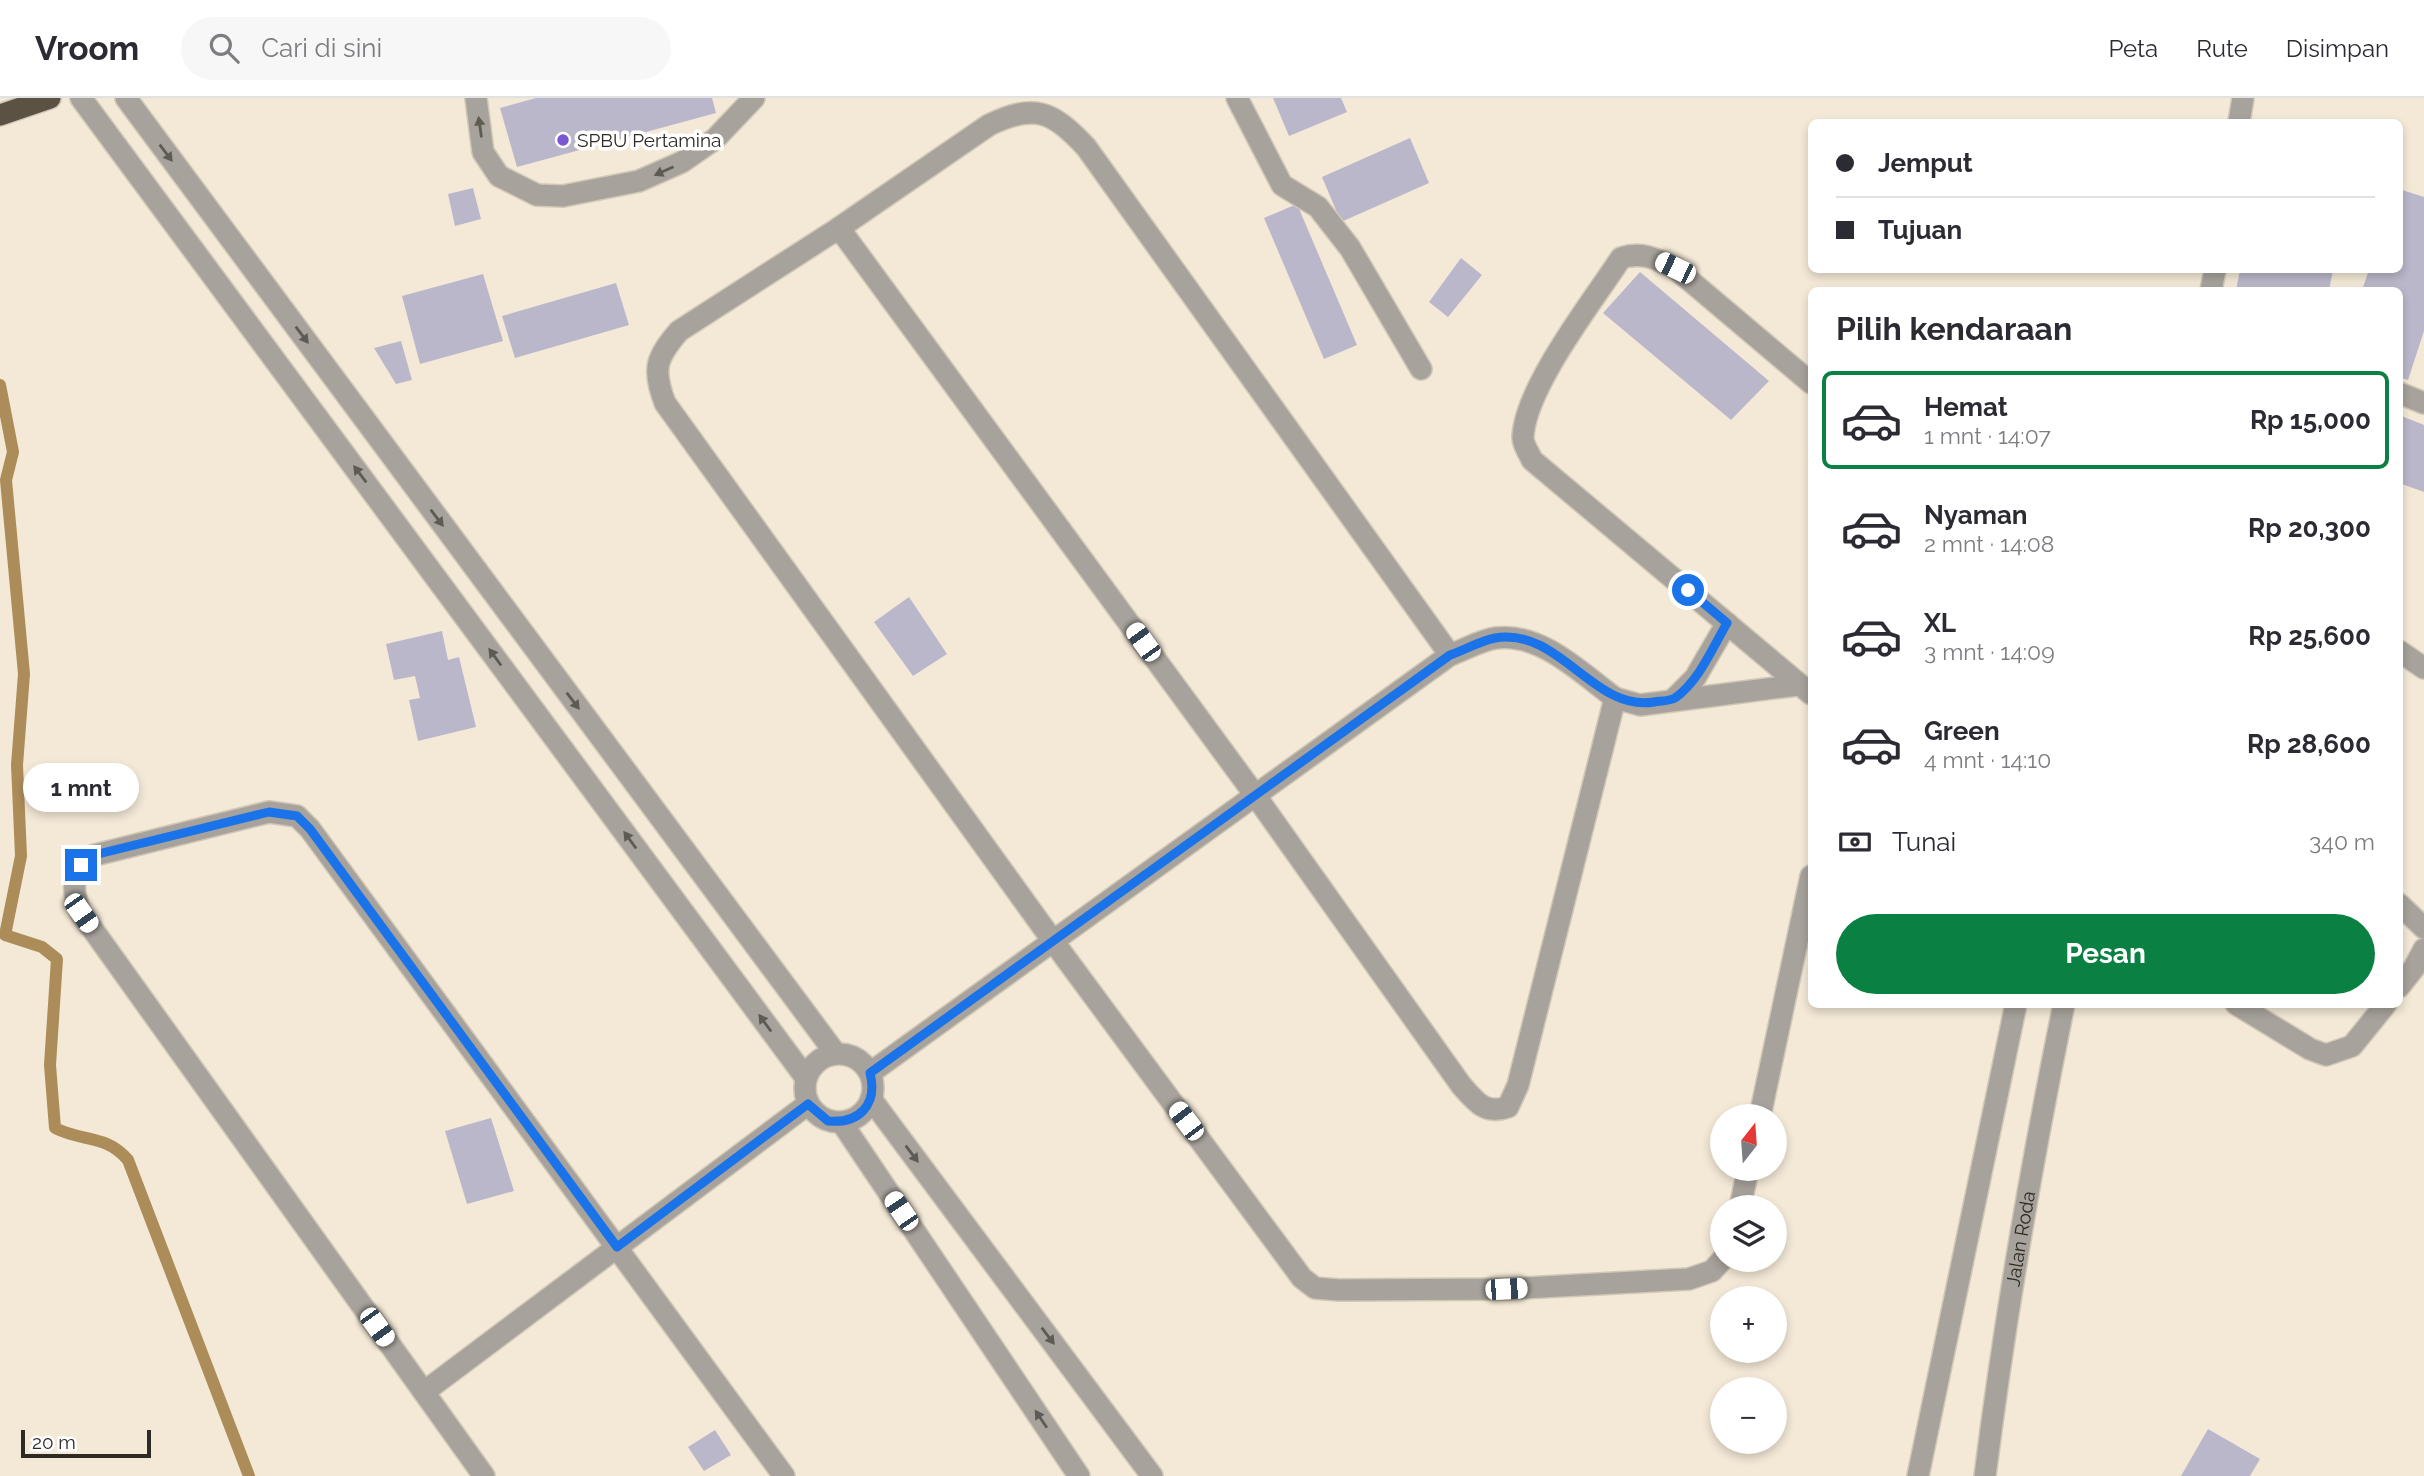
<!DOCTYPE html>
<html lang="id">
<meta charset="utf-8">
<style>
:root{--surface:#fff;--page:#f7f7f7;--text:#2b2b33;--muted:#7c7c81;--line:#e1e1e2;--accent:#0b8043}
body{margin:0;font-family:Raleway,sans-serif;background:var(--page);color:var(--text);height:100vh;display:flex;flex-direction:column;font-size:26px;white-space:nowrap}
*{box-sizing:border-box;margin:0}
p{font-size:23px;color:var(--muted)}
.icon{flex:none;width:38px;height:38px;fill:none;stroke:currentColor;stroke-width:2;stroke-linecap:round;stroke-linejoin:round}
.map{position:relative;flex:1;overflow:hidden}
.side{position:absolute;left:1808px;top:189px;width:595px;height:721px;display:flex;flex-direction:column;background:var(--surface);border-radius:10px;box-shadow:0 4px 10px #0003}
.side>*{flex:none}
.hud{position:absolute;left:1808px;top:21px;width:595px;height:154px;border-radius:10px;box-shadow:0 4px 10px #0003;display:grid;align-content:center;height:154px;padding:0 28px;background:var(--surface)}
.needle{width:46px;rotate:17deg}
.fabs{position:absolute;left:1710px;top:1006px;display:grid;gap:14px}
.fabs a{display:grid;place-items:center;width:77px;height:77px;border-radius:50%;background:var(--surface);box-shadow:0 4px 10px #0003;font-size:35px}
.scale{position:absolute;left:21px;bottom:18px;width:130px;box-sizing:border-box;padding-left:7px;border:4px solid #2e2a24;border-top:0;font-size:19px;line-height:24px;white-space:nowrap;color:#2e2a24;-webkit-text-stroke:5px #fff;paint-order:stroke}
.end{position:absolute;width:32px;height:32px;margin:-16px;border:9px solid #1a73e8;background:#fff;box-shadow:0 0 0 4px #fff}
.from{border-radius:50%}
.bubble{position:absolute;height:49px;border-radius:24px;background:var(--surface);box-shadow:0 4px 10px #0003;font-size:23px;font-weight:700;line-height:49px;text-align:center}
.car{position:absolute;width:21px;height:42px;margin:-21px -10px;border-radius:9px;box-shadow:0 0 5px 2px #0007;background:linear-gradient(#fff 24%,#345 0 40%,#fff 0 76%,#345 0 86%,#fff 0)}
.hud b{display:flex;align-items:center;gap:24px;height:66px;font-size:26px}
.hud b+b{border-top:2px solid var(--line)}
.hud i{width:18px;height:18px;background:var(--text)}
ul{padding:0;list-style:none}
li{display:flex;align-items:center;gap:21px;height:98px;margin:0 14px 10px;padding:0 14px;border:4px solid transparent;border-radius:10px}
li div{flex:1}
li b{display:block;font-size:26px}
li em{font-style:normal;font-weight:700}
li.selected{border-color:var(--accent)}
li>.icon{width:63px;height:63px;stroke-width:1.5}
h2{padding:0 28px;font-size:32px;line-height:84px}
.pay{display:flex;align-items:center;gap:18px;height:77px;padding:0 28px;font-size:26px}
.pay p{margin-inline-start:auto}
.cta{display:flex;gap:14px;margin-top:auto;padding:14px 28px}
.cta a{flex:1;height:80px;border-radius:42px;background:var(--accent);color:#fff;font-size:28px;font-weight:700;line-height:80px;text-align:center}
header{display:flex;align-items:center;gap:42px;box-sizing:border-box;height:98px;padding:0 35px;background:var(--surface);border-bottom:2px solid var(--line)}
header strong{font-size:33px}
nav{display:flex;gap:38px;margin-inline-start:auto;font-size:24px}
.search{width:490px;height:63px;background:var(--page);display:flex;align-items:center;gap:18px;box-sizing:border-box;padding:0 24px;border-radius:38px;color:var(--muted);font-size:26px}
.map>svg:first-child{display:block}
</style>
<header>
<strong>Vroom</strong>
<div class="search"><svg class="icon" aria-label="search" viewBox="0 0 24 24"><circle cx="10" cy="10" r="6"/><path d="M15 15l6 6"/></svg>Cari di sini</div>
<nav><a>Peta</a><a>Rute</a><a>Disimpan</a></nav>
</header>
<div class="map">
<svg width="2424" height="1378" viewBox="0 0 2424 1378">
<rect width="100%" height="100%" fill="#f4e9d7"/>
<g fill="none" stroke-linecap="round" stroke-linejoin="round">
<!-- stream -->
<path stroke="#ac8d59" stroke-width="12" d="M0,287L13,354L6,382L24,576L17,667L21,758L5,837L42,849L57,861L50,967L55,1030C82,1044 106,1036 128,1062L249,1378"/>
</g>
<!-- building -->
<g fill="#bab7ca">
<polygon points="536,0 712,0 716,15 517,69 500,10"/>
<polygon points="1273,0 1341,0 1347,14 1289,38"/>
<polygon points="1410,40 1429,85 1341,124 1322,79"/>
<polygon points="473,90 481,121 455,128 448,96"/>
<polygon points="2399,91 2424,99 2424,233 2408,282 2399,279 2399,192 2362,192 2369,172 2399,172"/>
<polygon points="1297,106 1357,247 1324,261 1264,120"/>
<polygon points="1461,160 1482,177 1448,219 1429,204"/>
<polygon points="2240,172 2333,172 2329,192 2236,192"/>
<polygon points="1640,174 1769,283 1731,322 1603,215"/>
<polygon points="483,176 503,243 420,266 402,198"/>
<polygon points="616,185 629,227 515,260 502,218"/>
<polygon points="401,243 412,282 396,286 374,250"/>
<polygon points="2399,317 2424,327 2424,394 2399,385"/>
<polygon points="909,499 947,556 913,578 874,524"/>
<polygon points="442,533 448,562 459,559 476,629 418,643 409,602 420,600 415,578 394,582 386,546"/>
<polygon points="491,1020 514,1093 467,1106 445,1033"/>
<polygon points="2208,1331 2260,1361 2250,1378 2181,1378"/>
<polygon points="715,1332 731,1357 704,1373 688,1349"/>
</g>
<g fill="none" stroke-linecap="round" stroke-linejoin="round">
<!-- lane casing -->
<g stroke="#d0c7b7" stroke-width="24">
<polyline id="lane" points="476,0 483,54 499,78 537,97 563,98 639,83 682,64 715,41 754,0"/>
</g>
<!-- street casing -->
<g stroke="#d0c7b7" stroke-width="24">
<g id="street">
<polyline points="81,0 806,980"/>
<polyline points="126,0 836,956"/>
<polyline points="1237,0 1282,87 1318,109 1350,150 1421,271"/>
<polyline points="2239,24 2243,0"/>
<path d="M839,130L989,27C1035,5 1052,13 1086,49L1450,557C1464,552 1481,542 1496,540C1541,534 1582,576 1615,600"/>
<polyline points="2211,192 2215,172"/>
<path d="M1811,285L1675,170C1657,161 1642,153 1621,160C1593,203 1526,288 1523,338C1522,345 1529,355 1532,362L1811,596"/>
<polyline points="2399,295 2424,305"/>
<polyline points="2399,553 2424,570"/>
<polyline points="1674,601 1695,580 1727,525"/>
<polyline points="2399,806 2424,830"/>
<polyline points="2399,889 2414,870 2424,851"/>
<polyline points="2236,906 2310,951 2326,957 2352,948 2386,906"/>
<circle cx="839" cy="990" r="34"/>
<polyline points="870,975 1450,557"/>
<polyline points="871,1001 1152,1378"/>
<polyline points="1760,1018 1811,778"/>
<polyline points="842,1025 1079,1378"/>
<polyline points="1740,1110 1748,1071"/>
<path d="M1722,1162L1712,1173L1689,1181L1506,1191L1339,1192L1315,1190L1302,1180L1053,843L665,305C652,271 656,260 679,233L839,130L1255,697L1461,987C1476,1004 1485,1017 1508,1009L1518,987L1615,600L1640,607L1798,587"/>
<polyline points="424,1294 808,1006"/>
<path d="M484,1378L81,815C70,789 72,774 95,757L269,714L297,718L310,731L784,1378"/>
<polyline points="1918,1378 2016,906"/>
<path id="s1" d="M1985,1378C2005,1219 2032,1063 2064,906"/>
</g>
</g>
<!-- highway casing -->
<g stroke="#d0c7b7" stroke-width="24">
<polyline id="highway" points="0,17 50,0"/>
</g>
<!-- lane -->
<use href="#lane" stroke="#a7a29b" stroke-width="21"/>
<!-- street -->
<use href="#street" stroke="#a7a29b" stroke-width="21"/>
<!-- highway -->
<use href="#highway" stroke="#5b5243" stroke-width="21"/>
</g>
<!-- one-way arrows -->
<defs><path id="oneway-solid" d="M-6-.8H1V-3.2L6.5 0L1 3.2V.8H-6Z" transform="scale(1.75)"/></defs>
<g fill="#5e5a54">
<use href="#oneway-solid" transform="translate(480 29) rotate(-98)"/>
<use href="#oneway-solid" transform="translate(166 55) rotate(53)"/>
<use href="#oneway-solid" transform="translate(664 73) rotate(156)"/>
<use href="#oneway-solid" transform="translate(302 237) rotate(53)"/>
<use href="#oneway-solid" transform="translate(360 376) rotate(-127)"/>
<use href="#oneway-solid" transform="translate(437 420) rotate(53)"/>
<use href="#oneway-solid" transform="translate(495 559) rotate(-126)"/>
<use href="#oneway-solid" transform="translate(573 603) rotate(53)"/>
<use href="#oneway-solid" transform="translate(630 742) rotate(-126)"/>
<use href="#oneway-solid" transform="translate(765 925) rotate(-126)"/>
<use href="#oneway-solid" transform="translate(912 1056) rotate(53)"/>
<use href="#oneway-solid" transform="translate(1048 1238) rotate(53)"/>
<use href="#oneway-solid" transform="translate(1041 1321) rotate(-124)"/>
</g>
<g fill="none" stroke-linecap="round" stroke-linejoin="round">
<!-- route -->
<path stroke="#1a73e8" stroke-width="9" d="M81,767L94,757L269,714L297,718L310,731L617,1149L808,1006L828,1023C859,1026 878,1007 870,975L1450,557C1464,552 1480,543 1495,540C1560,529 1593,614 1654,604C1661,603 1670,603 1675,600C1699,583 1713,549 1727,525L1688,492"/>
</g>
<!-- markers -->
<circle fill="#7958d2" stroke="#fff" stroke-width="2.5" cx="563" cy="42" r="7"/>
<g text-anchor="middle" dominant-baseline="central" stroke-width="7" stroke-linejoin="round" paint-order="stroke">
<!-- poi labels -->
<g font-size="19" fill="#2e2a24" stroke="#fff" text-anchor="start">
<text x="577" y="42">SPBU Pertamina</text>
</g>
<!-- street labels -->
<g font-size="19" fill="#2e2a24" stroke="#fff">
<text stroke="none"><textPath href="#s1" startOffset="240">Jalan Roda</textPath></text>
</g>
</g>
</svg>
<div class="fabs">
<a><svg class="needle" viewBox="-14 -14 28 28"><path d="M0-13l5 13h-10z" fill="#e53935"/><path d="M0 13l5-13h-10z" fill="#7c7c81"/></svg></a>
<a><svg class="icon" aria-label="layers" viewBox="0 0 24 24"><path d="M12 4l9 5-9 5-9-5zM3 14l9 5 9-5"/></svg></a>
<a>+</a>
<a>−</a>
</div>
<div class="scale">20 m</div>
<i class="end from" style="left:1688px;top:492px"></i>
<i class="end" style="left:81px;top:767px"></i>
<div class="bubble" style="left:23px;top:665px;width:116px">1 mnt</div>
<i class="car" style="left:1675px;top:170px;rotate:296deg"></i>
<i class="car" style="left:1143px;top:544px;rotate:324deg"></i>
<i class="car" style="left:81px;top:815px;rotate:145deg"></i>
<i class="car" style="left:1186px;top:1023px;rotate:323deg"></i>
<i class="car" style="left:901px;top:1113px;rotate:326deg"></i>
<i class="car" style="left:1506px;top:1191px;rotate:87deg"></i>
<i class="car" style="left:377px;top:1229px;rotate:144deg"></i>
<div class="hud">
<b><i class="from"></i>Jemput</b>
<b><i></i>Tujuan</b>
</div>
<section class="side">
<h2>Pilih kendaraan</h2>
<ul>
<li class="selected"><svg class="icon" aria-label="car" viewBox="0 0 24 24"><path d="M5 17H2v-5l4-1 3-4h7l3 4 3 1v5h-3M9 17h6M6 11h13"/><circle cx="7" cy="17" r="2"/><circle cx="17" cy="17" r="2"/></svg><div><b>Hemat</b><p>1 mnt · 14:07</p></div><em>Rp 15,000</em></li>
<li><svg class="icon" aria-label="car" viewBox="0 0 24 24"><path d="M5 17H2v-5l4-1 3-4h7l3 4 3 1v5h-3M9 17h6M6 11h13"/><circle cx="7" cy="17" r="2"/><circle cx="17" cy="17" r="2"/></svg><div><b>Nyaman</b><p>2 mnt · 14:08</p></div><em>Rp 20,300</em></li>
<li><svg class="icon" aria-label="car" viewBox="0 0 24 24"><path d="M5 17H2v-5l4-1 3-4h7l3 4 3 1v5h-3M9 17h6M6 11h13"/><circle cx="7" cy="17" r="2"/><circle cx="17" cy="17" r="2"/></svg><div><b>XL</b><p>3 mnt · 14:09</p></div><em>Rp 25,600</em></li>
<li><svg class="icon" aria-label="car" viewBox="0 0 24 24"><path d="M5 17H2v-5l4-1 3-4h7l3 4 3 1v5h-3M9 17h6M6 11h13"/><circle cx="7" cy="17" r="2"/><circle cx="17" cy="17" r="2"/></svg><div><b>Green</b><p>4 mnt · 14:10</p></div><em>Rp 28,600</em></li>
</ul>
<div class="pay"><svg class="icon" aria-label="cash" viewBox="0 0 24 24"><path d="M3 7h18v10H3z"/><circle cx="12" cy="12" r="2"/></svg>Tunai<p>340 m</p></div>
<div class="cta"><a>Pesan</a></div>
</section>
</div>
